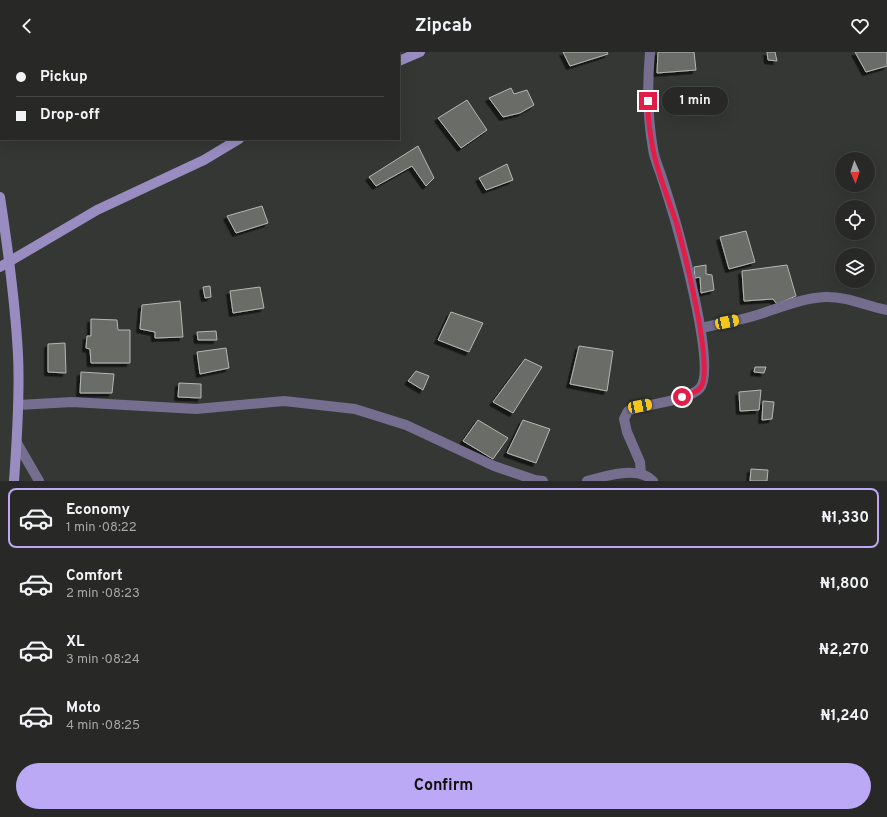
<!DOCTYPE html>
<meta charset="utf-8">
<style>
:root{--surface:#282927;--page:#343533;--text:#f1f3f6;--muted:#a5a6a7;--line:#444544;--accent:#bca9f5}
body{margin:0;font-family:Overpass,sans-serif;background:var(--page);color:var(--text);height:100vh;display:flex;flex-direction:column;font-size:15px;white-space:nowrap}
*{box-sizing:border-box;margin:0}
p{font-size:13px;color:var(--muted)}
.icon{flex:none;width:22px;height:22px;fill:none;stroke:currentColor;stroke-width:2;stroke-linecap:round;stroke-linejoin:round}
.map{position:relative;height:429px;overflow:hidden}
.sheet{display:flex;flex-direction:column;background:var(--surface);flex:1}
.sheet>*{flex:none}
.banner{position:absolute;left:0px;top:0px;width:400px;height:88px;box-shadow:0 4px 16px #0002,0 0 0 1px var(--line);display:grid;align-content:center;height:88px;padding:0 16px;background:var(--surface)}
.needle{width:26px;rotate:177deg}
.fabs{position:absolute;left:835px;top:100px;display:grid;gap:8px}
.fabs a{display:grid;place-items:center;width:40px;height:40px;border-radius:50%;background:var(--surface);box-shadow:0 4px 16px #0002,0 0 0 1px var(--line);font-size:20px}
.end{position:absolute;width:18px;height:18px;margin:-9px;border:5px solid #e11d48;background:#fff;box-shadow:0 0 0 2px #fff}
.from{border-radius:50%}
.bubble{position:absolute;height:28px;border-radius:14px;background:var(--surface);box-shadow:0 4px 16px #0002,0 0 0 1px var(--line);font-size:13px;font-weight:700;line-height:28px;text-align:center}
.car{position:absolute;width:12px;height:24px;margin:-12px -6px;border-radius:5px;box-shadow:0 0 3px 1px #0007;background:linear-gradient(#f5c518 24%,#345 0 40%,#f5c518 0 76%,#345 0 86%,#f5c518 0)}
.banner b{display:flex;align-items:center;gap:14px;height:38px;font-size:15px}
.banner b+b{border-top:1px solid var(--line)}
.banner i{width:10px;height:10px;background:var(--text)}
ul{padding:7px 0 0;list-style:none}
li{display:flex;align-items:center;gap:12px;height:60px;margin:0 8px 6px;padding:0 8px;border:2px solid transparent;border-radius:8px}
li div{flex:1}
li b{display:block;font-size:15px}
li em{font-style:normal;font-weight:700}
li.selected{border-color:var(--accent)}
li>.icon{width:36px;height:36px;stroke-width:1.5}
.action{display:flex;gap:8px;margin-top:auto;padding:8px 16px}
.action a{flex:1;height:46px;border-radius:24px;background:var(--accent);color:#111;font-size:16px;font-weight:700;line-height:46px;text-align:center}
header{display:flex;justify-content:space-between;align-items:center;height:52px;padding:0 16px;background:var(--surface);font-size:18px;font-weight:700}
.map>svg:first-child{display:block}
</style>
<header><svg class="icon" aria-label="back" viewBox="0 0 24 24"><path d="M15 5l-7 7 7 7"/></svg>Zipcab<svg class="icon" aria-label="heart" viewBox="0 0 24 24"><path d="M12 20l-8-8c-3-5 5-10 8-4 3-6 11-1 8 4z"/></svg></header>
<div class="map">
<svg width="887" height="429" viewBox="0 0 887 429">
<defs>
<filter id="shadow"><feDropShadow dx="-3.5" dy="3.5" stdDeviation="0" flood-color="#0009"/></filter>
</defs>
<rect width="100%" height="100%" fill="#353734"/>
<!-- building -->
<g fill="#6a6c68" stroke="#b5b7b3" filter="url(#shadow)">
<polygon points="563,0 607,0 608,2 570,14"/>
<polygon points="658,0 694,0 696,18 657,21"/>
<polygon points="767,0 775,0 777,9 768,8"/>
<polygon points="855,0 887,0 887,14 866,20"/>
<polygon points="511,36 514,42 527,38 534,53 520,61 503,65 489,46"/>
<polygon points="467,48 487,78 461,96 438,66"/>
<polygon points="418,94 434,126 426,134 412,114 376,134 369,125"/>
<polygon points="507,112 513,128 486,138 479,126"/>
<polygon points="262,154 268,171 236,181 227,164"/>
<polygon points="746,179 755,210 729,217 720,185"/>
<polygon points="706,213 706,222 712,223 714,238 701,241 700,225 695,226 694,215"/>
<polygon points="787,213 796,244 777,252 773,247 744,249 742,219"/>
<polygon points="210,234 211,245 205,246 203,235"/>
<polygon points="260,235 264,256 233,261 230,239"/>
<polygon points="180,249 183,285 155,286 155,280 140,277 142,253"/>
<polygon points="451,260 483,271 469,300 438,288"/>
<polygon points="91,267 117,268 118,278 130,278 130,311 91,311 90,297 86,296 87,284 91,284"/>
<polygon points="216,279 217,288 198,288 197,280"/>
<polygon points="65,291 66,321 48,320 48,292"/>
<polygon points="579,294 613,299 607,339 570,332"/>
<polygon points="226,296 229,316 200,322 197,300"/>
<polygon points="525,307 542,315 513,361 493,350"/>
<polygon points="755,315 766,315 764,321 754,320"/>
<polygon points="416,319 429,324 423,338 408,329"/>
<polygon points="81,320 114,322 112,341 80,341"/>
<polygon points="179,331 201,332 201,346 178,345"/>
<polygon points="761,338 759,358 740,359 739,340"/>
<polygon points="763,349 774,350 772,367 762,368"/>
<polygon points="478,368 508,386 493,407 463,389"/>
<polygon points="523,368 550,377 536,411 507,401"/>
<polygon points="751,417 768,418 767,429 750,429"/>
</g>
<g fill="none" stroke-linecap="round" stroke-linejoin="round">
<!-- street -->
<g stroke="#756e8f" stroke-width="10">
<path d="M701,276C722,271 745,268 766,260C785,254 804,246 825,245C846,244 866,254 887,258"/>
<polyline points="18,353 72,350 196,357 284,349 355,357 406,373 494,414 535,428 543,429"/>
<polyline points="17,391 39,429"/>
<path d="M641,422L640,410L627,380L624,367L628,359C647,351 687,350 700,336C716,318 684,200 677,175C672,157 666,138 660,120C657,112 654,105 653,97C647,63 647,34 650,0"/>
<path d="M587,429C605,424 639,413 653,429"/>
</g>
<!-- secondary -->
<g stroke="#998cc1" stroke-width="10">
<polyline points="399,9 420,0"/>
<path d="M0,145C8,197 15,249 18,302C20,343 17,388 14,429"/>
<polyline points="0,215 97,158 204,108 239,87"/>
</g>
</g>
<g fill="none" stroke-linecap="round" stroke-linejoin="round">
<!-- route -->
<path stroke="#e11d48" stroke-width="5" d="M648,49C647,65 650,81 653,97C658,123 669,148 677,173C684,199 714,315 701,335C697,340 689,343 682,345"/>
</g>
</svg>
<div class="fabs">
<a><svg class="needle" viewBox="-14 -14 28 28"><path d="M0-13l5 13h-10z" fill="#e53935"/><path d="M0 13l5-13h-10z" fill="#a5a6a7"/></svg></a>
<a><svg class="icon" aria-label="locate" viewBox="0 0 24 24"><circle cx="12" cy="12" r="6"/><path d="M12 2v4M12 18v4M2 12h4M18 12h4"/></svg></a>
<a><svg class="icon" aria-label="layers" viewBox="0 0 24 24"><path d="M12 4l9 5-9 5-9-5zM3 14l9 5 9-5"/></svg></a>
</div>
<i class="end from" style="left:682px;top:345px"></i>
<i class="end" style="left:648px;top:49px"></i>
<div class="bubble" style="left:662px;top:35px;width:66px">1 min</div>
<i class="car" style="left:727px;top:270px;rotate:78deg"></i>
<i class="car" style="left:640px;top:354px;rotate:79deg"></i>
<div class="banner">
<b><i class="from"></i>Pickup</b>
<b><i></i>Drop-off</b>
</div>
</div>
<section class="sheet">
<ul>
<li class="selected"><svg class="icon" aria-label="car" viewBox="0 0 24 24"><path d="M5 17H2v-5l4-1 3-4h7l3 4 3 1v5h-3M9 17h6M6 11h13"/><circle cx="7" cy="17" r="2"/><circle cx="17" cy="17" r="2"/></svg><div><b>Economy</b><p>1 min · 08:22</p></div><em>₦1,330</em></li>
<li><svg class="icon" aria-label="car" viewBox="0 0 24 24"><path d="M5 17H2v-5l4-1 3-4h7l3 4 3 1v5h-3M9 17h6M6 11h13"/><circle cx="7" cy="17" r="2"/><circle cx="17" cy="17" r="2"/></svg><div><b>Comfort</b><p>2 min · 08:23</p></div><em>₦1,800</em></li>
<li><svg class="icon" aria-label="car" viewBox="0 0 24 24"><path d="M5 17H2v-5l4-1 3-4h7l3 4 3 1v5h-3M9 17h6M6 11h13"/><circle cx="7" cy="17" r="2"/><circle cx="17" cy="17" r="2"/></svg><div><b>XL</b><p>3 min · 08:24</p></div><em>₦2,270</em></li>
<li><svg class="icon" aria-label="car" viewBox="0 0 24 24"><path d="M5 17H2v-5l4-1 3-4h7l3 4 3 1v5h-3M9 17h6M6 11h13"/><circle cx="7" cy="17" r="2"/><circle cx="17" cy="17" r="2"/></svg><div><b>Moto</b><p>4 min · 08:25</p></div><em>₦1,240</em></li>
</ul>
<div class="action"><a>Confirm</a></div>
</section>
